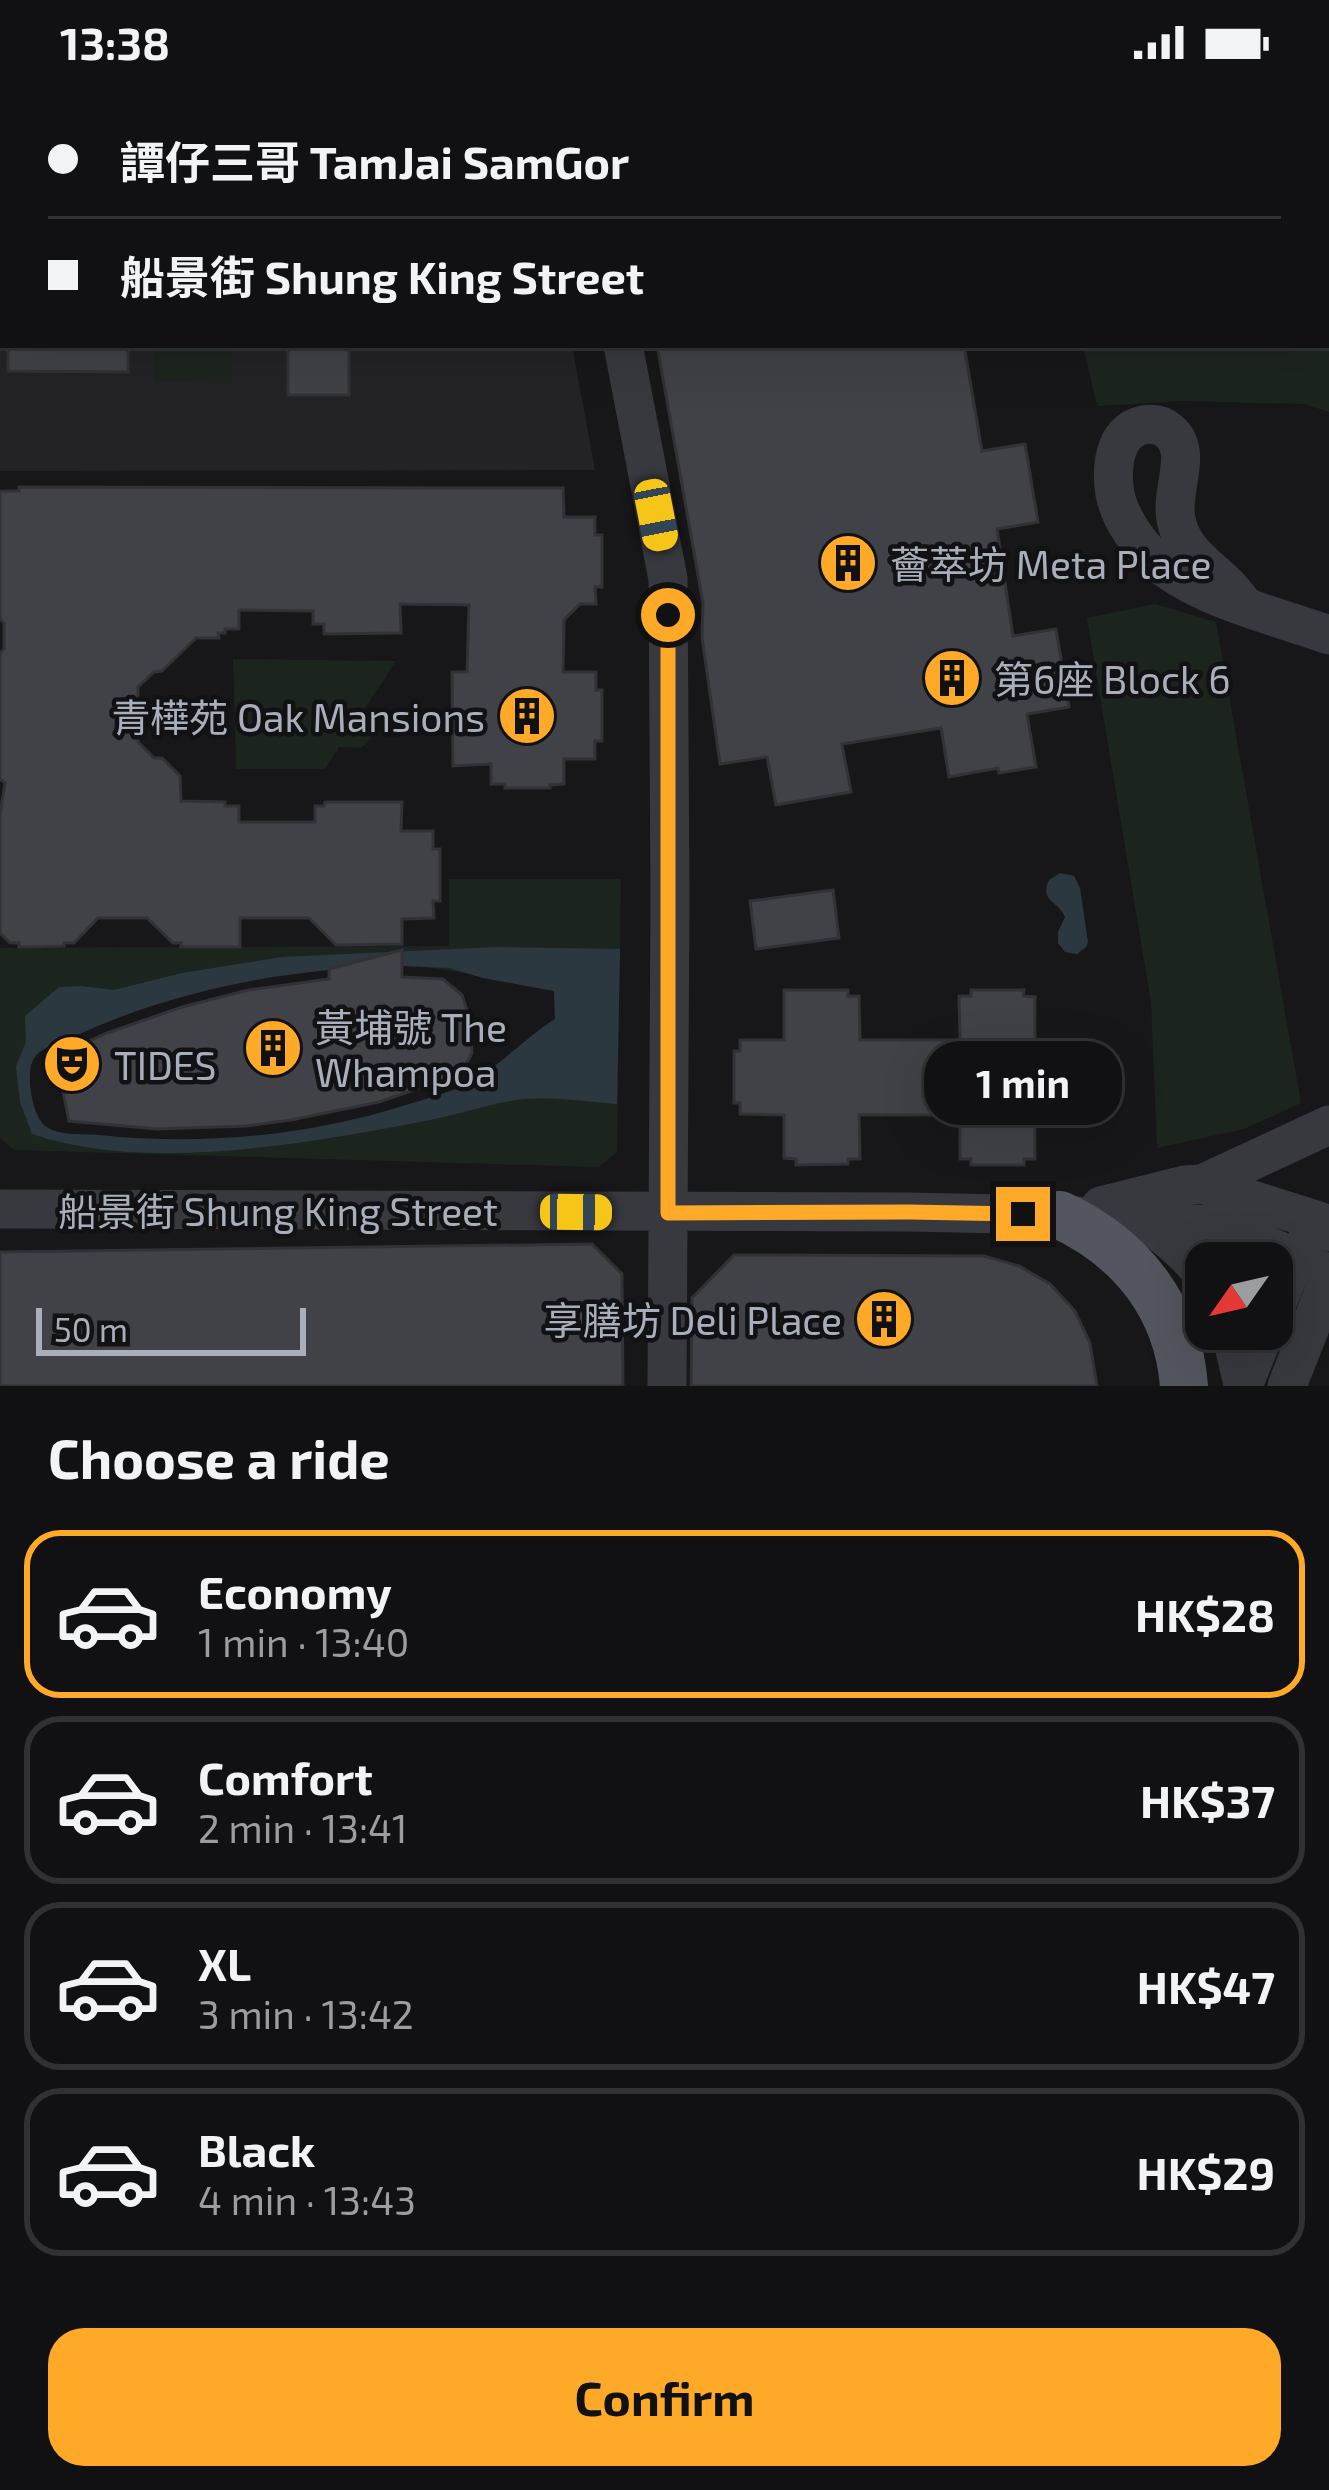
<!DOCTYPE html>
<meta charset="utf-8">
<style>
:root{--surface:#111113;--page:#1a1a1c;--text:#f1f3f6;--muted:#9c9da0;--line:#303133;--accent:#ffa929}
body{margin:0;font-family:"Exo 2","Noto Sans TC",sans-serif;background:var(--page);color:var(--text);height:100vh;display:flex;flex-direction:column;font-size:45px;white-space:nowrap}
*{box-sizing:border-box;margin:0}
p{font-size:39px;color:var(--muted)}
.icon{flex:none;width:66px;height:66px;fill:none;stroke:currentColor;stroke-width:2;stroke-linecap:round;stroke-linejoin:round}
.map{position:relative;height:1302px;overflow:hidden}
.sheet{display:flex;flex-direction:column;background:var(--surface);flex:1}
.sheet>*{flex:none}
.hud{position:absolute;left:0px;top:0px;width:1329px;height:264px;box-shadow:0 12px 48px #0002,0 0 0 3px var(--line);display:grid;align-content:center;height:264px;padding:0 48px;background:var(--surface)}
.needle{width:78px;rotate:236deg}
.tools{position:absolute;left:1185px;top:1158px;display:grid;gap:24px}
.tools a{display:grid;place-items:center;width:108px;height:108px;border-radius:24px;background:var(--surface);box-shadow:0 12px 48px #0002,0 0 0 3px var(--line);font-size:60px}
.scale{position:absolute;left:36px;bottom:30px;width:270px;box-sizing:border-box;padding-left:12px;border:6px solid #a8afbb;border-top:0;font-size:33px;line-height:42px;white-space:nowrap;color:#a8afbb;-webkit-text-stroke:9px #121214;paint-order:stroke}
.end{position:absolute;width:54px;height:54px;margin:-27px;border:15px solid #ffa929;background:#111;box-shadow:0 0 0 6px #111}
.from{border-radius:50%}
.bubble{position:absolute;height:84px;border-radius:36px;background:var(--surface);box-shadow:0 12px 48px #0002,0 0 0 3px var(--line);font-size:39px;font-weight:700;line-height:84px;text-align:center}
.car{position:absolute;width:36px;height:72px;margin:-36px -18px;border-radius:15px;box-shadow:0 0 9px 3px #0007;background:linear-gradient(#f5c518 24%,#345 0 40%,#f5c518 0 76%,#345 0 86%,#f5c518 0)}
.hud b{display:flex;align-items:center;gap:42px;height:114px;font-size:45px}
.hud b+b{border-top:3px solid var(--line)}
.hud i{width:30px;height:30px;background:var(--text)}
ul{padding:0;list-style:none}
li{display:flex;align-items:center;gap:36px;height:168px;margin:0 24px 18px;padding:0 24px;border:6px solid var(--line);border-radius:36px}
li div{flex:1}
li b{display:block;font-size:45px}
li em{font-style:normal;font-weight:700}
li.active{border-color:var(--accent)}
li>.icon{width:108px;height:108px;stroke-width:1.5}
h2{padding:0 48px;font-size:54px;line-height:144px}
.cta{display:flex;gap:24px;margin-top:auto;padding:24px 48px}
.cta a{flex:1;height:138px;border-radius:36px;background:var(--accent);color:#111;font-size:48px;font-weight:700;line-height:138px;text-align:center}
.status{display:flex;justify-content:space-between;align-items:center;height:84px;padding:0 60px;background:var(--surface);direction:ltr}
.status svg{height:33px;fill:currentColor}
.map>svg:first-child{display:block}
</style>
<div class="status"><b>13:38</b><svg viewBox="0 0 49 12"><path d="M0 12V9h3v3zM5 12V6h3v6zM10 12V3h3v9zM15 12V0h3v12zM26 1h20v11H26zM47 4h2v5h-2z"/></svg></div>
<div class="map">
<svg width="1329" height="1302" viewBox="0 0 1329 1302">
<rect width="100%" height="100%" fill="#171719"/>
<!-- built -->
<polygon fill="#232327" points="0,0 525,0 525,3 3,3 3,261 572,261 595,386 0,387"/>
<!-- green -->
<g fill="#1c251d" fill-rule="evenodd">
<polygon points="1072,0 1329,0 1329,328 1304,320 1181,317 1097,322 1083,261 1326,261 1326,3 1071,3"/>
<polygon points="154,261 231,261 231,299 154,298"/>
<polygon points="1155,520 1216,538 1301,1019 1244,1045 1157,1064 1151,918 1087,534"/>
<polygon points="233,575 396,577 361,630 378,647 361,664 339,663 325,685 236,685"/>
<path d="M449,795H621L617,1068L598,1083L14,1066L0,1054V864L449,862ZM404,882C456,884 502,898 554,907L555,935C525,954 499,983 467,1000C448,1009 426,1015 406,1021C308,1052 201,1062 99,1051C83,1050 58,1052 45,1042C35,1033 31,1013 30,1000C30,991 29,981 35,973C43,962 63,957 75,952C179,904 290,884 404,882Z"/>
</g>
<!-- water -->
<g fill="#2c383f" fill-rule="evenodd">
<path d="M1060,789L1074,792L1080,804L1088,858L1086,863L1077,870L1065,868L1058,859V848L1065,833C1059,817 1039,818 1049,796Z"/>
<path d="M498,863L620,865L617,1020C588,1018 554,1012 525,1015C495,1018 465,1029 435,1035C316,1058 148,1090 32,1050L20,1018L16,982L26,958L25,932L59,903L81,902L114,906L182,889L282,873ZM404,882L449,884L483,894L554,907L555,935C525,954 499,983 467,1000C448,1009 426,1015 406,1021C308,1052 201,1062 99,1051C83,1050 58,1052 45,1042C35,1033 31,1013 30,1000C30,991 29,981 35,973C43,962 63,957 75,952C179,904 290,884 404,882Z"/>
</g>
<!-- building -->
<g fill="#414247" stroke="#313136" stroke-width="3">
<polygon points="8,261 128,261 128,288 8,287"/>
<rect x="288" y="261" width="61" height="50"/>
<polygon points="657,261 964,261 982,367 1025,360 1038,438 997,445 1013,552 1056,545 1069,623 1027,630 1036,683 999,689 998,684 949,693 941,644 842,660 851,708 776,721 767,673 720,680 702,554 703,519"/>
<polygon points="19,403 563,404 564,433 595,433 595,451 602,451 602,503 595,503 596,520 580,520 564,536 563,588 596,588 596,606 602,606 602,657 595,657 595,675 564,675 564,700 550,701 550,704 505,704 505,700 491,700 491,680 453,682 452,588 467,588 469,521 400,520 401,549 324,550 324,540 313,540 313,527 239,526 239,545 225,545 225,549 218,549 219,554 196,554 162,587 154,588 138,603 138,658 154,674 162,674 180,692 181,717 225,718 225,722 239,722 239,738 315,738 315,722 324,722 325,718 402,718 401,747 433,747 433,765 440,765 440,817 433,817 434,834 402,835 402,860 336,861 309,834 240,834 240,863 181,863 181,859 173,859 147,834 98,834 74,859 64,859 64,862 19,863 19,859 10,859 0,849 0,731 5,699 0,695 0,569 4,565 4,539 0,535 0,407 19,407"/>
<polygon points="833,806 839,854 756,865 750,817"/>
<polygon points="402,866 402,893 443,895 462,911 469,932 472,969 463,987 456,992 379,1018 291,1036 247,1042 157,1045 69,1037 60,993 59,971 107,949 182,923 248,906 329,895 329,885"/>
<polygon points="784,906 848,906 848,912 859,912 860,956 960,956 959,912 971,912 971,906 1024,906 1023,912 1035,913 1035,957 1079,956 1079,968 1085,968 1085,1020 1079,1020 1079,1031 1035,1031 1035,1075 1024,1075 1024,1081 971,1081 971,1075 960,1075 960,1031 859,1031 860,1075 848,1075 848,1080 796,1081 796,1075 784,1074 784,1031 740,1030 740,1019 734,1019 734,967 740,967 740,956 784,956"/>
<polygon points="592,1160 622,1190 623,1302 0,1302 0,1168"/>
<polygon points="734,1171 984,1172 1019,1182 1050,1200 1075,1227 1090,1259 1097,1302 691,1302 692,1214"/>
</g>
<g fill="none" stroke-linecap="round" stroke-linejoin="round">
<!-- minor -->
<g stroke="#38393f" stroke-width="39">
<polyline points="573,0 574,3"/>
<polyline points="623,261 668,495 670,816 667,1302"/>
<path d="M1243,520C1237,513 1232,505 1225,499C1204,479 1181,465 1176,435C1170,405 1194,368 1169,347C1162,341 1153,339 1143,341C1113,347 1111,386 1115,410C1120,435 1140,463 1159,479C1202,515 1276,532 1329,551"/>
<polyline points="1202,1100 1319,1137 1329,1148"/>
<polyline points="1101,1122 1185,1101 1202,1100 1329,1041"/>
<polyline points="0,1125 909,1128 1060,1131 1226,1142 1329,1190"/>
<path d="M1143,1136C1168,1153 1188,1170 1206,1194"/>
<polyline points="1272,1231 1296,1174 1308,1155"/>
<polyline points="1230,1245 1243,1300"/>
<polyline points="1243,1302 1266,1245"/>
<polyline points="1287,1302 1329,1195"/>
</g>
<!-- major -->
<path stroke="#53565e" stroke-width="48" d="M1060,1131C1131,1164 1178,1223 1184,1302"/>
</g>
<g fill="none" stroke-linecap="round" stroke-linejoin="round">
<!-- route -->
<polyline stroke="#ffa929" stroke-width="15" points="668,531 668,1129 909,1128 1023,1130"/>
</g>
<!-- icons -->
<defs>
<g id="building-disc" transform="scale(3)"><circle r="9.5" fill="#ffa929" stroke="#121214"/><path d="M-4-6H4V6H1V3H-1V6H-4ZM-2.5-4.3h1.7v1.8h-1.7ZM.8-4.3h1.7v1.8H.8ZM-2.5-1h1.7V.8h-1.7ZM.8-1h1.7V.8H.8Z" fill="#111"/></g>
<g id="theatre-disc" transform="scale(3)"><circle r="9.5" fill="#ffa929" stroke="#121214"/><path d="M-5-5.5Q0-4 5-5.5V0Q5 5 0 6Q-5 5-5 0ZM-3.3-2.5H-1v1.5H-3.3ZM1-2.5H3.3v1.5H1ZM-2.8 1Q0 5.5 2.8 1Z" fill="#111"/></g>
</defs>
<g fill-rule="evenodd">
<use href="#building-disc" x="848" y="479"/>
<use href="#building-disc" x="952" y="594"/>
<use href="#building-disc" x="527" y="632"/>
<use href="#building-disc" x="273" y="964"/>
<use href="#theatre-disc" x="72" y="980"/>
<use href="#building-disc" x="884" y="1235"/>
</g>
<g text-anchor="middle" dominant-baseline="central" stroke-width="9" stroke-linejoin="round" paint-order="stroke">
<!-- poi labels -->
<g font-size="39" fill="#a8afbb" stroke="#121214" text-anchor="start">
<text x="890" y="479">薈萃坊 Meta Place</text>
<text x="994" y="594">第6座 Block 6</text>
<text x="485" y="632" text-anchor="end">青樺苑 Oak Mansions</text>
<text x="315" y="942">黃埔號 The<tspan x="315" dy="45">Whampoa</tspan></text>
<text x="114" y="980">TIDES</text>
<text x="842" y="1235" text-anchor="end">享膳坊 Deli Place</text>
</g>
<!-- street labels -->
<g font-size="39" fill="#a8afbb" stroke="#121214">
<text x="278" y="1126">船景街 Shung King Street</text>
</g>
</g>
</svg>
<div class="tools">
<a><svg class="needle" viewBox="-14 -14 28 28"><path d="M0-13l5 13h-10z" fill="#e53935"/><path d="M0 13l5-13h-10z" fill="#9c9da0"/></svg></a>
</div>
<div class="scale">50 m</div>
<i class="end from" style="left:668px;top:531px"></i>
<i class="end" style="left:1023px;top:1130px"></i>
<div class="bubble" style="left:924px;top:957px;width:198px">1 min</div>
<i class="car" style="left:656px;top:431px;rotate:169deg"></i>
<i class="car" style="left:576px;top:1128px;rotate:91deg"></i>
<div class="hud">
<b><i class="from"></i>譚仔三哥 TamJai SamGor</b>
<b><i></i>船景街 Shung King Street</b>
</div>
</div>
<section class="sheet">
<h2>Choose a ride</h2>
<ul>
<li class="active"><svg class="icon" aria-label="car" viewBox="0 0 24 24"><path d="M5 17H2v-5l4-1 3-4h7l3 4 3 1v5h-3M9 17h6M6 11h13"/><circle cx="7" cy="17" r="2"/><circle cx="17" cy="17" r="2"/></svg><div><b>Economy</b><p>1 min · 13:40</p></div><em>HK$28</em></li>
<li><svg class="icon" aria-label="car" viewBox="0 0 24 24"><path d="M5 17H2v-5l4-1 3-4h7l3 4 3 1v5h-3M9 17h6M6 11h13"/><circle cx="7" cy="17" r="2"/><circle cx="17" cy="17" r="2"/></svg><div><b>Comfort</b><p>2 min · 13:41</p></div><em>HK$37</em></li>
<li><svg class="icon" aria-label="car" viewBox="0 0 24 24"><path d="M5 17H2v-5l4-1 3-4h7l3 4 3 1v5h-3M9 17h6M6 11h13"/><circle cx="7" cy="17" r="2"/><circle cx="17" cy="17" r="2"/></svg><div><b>XL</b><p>3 min · 13:42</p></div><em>HK$47</em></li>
<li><svg class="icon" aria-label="car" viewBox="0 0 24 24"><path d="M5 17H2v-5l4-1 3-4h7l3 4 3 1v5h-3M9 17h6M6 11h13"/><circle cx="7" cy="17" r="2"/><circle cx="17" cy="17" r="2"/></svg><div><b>Black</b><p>4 min · 13:43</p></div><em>HK$29</em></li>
</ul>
<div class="cta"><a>Confirm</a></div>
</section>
